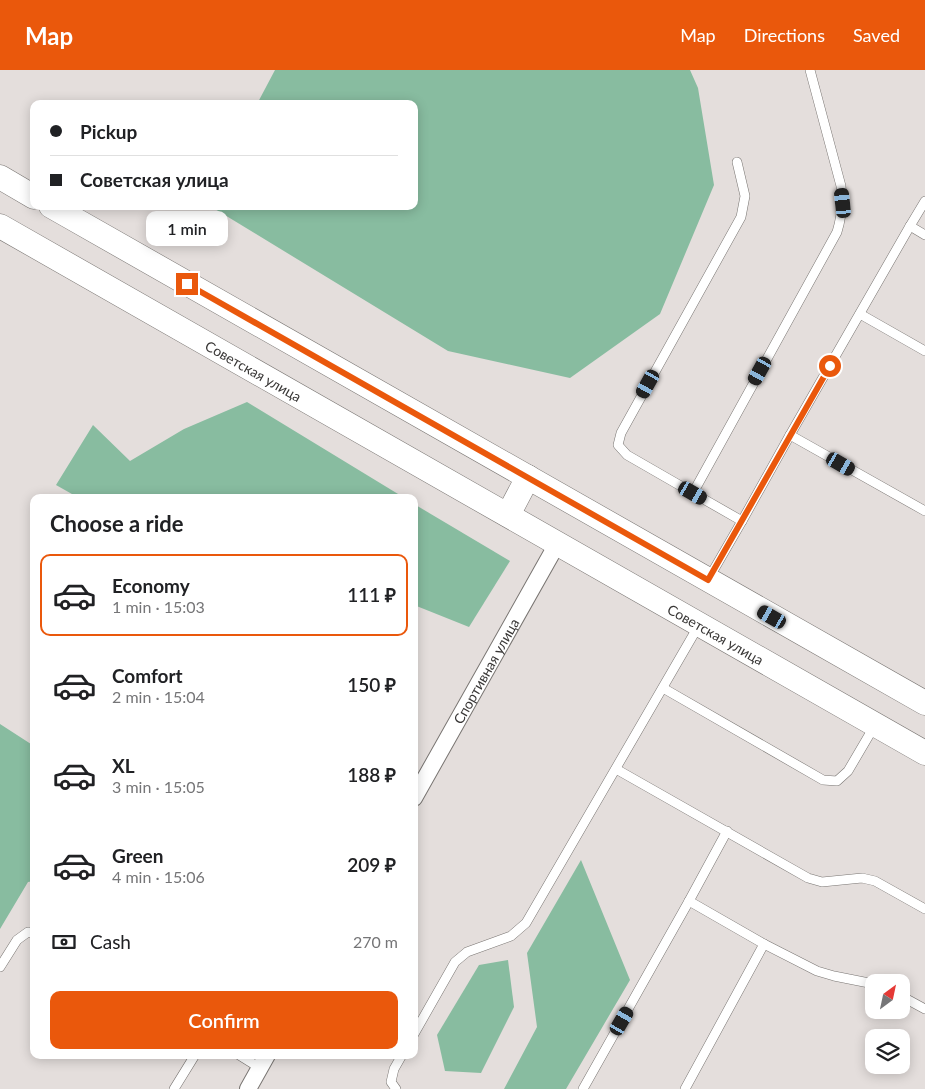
<!DOCTYPE html>
<meta charset="utf-8">
<style>
:root{--surface:#fff;--page:#f6f6f6;--text:#202124;--muted:#757577;--line:#e0e0e0;--accent:#ea580c}
body{margin:0;font-family:Lato,sans-serif;background:var(--page);color:var(--text);height:100vh;display:flex;flex-direction:column;font-size:19px;white-space:nowrap}
*{box-sizing:border-box;margin:0}
p{font-size:16px;color:var(--muted)}
.icon{flex:none;width:28px;height:28px;fill:none;stroke:currentColor;stroke-width:2;stroke-linecap:round;stroke-linejoin:round}
.map{position:relative;flex:1;overflow:hidden}
.side{position:absolute;left:30px;top:424px;width:388px;height:565px;display:flex;flex-direction:column;background:var(--surface);border-radius:10px;box-shadow:0 2px 12px #0003}
.side>*{flex:none}
.hud{position:absolute;left:30px;top:30px;width:388px;height:110px;border-radius:10px;box-shadow:0 2px 12px #0003;display:grid;align-content:center;height:110px;padding:0 20px;background:var(--surface)}
.needle{width:32px;rotate:33deg}
.fabs{position:absolute;left:865px;top:904px;display:grid;gap:10px}
.fabs a{display:grid;place-items:center;width:45px;height:45px;border-radius:10px;background:var(--surface);box-shadow:0 2px 12px #0003;font-size:25px}
.end{position:absolute;width:22px;height:22px;margin:-11px;border:6px solid #ea580c;background:#fff;box-shadow:0 0 0 2px #fff}
.from{border-radius:50%}
.bubble{position:absolute;height:35px;border-radius:10px;background:var(--surface);box-shadow:0 2px 12px #0003;font-size:16px;font-weight:600;line-height:35px;text-align:center}
.car{position:absolute;width:15px;height:30px;margin:-15px -8px;border-radius:6px;box-shadow:0 0 4px 1px #0007;background:linear-gradient(#222 24%,#8ab4d8 0 40%,#222 0 76%,#8ab4d8 0 86%,#222 0)}
.hud b{display:flex;align-items:center;gap:18px;height:48px;font-size:19px}
.hud b+b{border-top:1px solid var(--line)}
.hud i{width:12px;height:12px;background:var(--text)}
ul{padding:0;list-style:none}
li{display:flex;align-items:center;gap:15px;height:82px;margin:0 10px 8px;padding:0 10px;border:2px solid transparent;border-radius:10px}
li div{flex:1}
li b{display:block;font-size:19px}
li em{font-style:normal;font-weight:600}
li.current{border-color:var(--accent)}
li>.icon{width:45px;height:45px;stroke-width:1.5}
h2{padding:0 20px;font-size:22px;line-height:60px}
.pay{display:flex;align-items:center;gap:12px;height:55px;padding:0 20px;font-size:19px}
.pay p{margin-inline-start:auto}
.button{display:flex;gap:10px;margin-top:auto;padding:10px 20px}
.button a{flex:1;height:58px;border-radius:10px;background:var(--accent);color:#fff;font-size:20px;font-weight:600;line-height:58px;text-align:center}
header{display:flex;align-items:center;gap:30px;box-sizing:border-box;height:70px;padding:0 25px;background:var(--accent);color:#fff}
header strong{font-size:24px}
nav{display:flex;gap:28px;margin-inline-start:auto;font-size:18px}
.map>svg:first-child{display:block}
</style>
<header>
<strong>Map</strong>
<nav><a>Map</a><a>Directions</a><a>Saved</a></nav>
</header>
<div class="map">
<svg width="925" height="1019" viewBox="0 0 925 1019">
<rect width="100%" height="100%" fill="#e4dedc"/>
<!-- green -->
<g fill="#88bca0">
<polygon points="275,0 690,0 698,18 714,115 660,244 570,308 448,281 210,136 414,136 414,34 257,34"/>
<polygon points="247,332 403,427 79,428 56,415 93,355 130,391 184,359"/>
<polygon points="414,434 510,491 469,557 414,535"/>
<polygon points="0,654 34,676 34,811 28,812 0,859"/>
<polygon points="581,790 630,910 566,1019 504,1019 537,957 527,883"/>
<polygon points="508,890 514,937 481,1003 445,1001 437,965 479,895"/>
</g>
<g fill="none" stroke-linecap="round" stroke-linejoin="round">
<!-- lane casing -->
<g stroke="#797572" stroke-width="10">
<g id="lane">
<polyline points="925,131 910,156 925,165"/>
<polyline points="860,244 925,281"/>
<polyline points="790,365 910,156"/>
<polyline points="693,423 627,385 618,375 621,363 741,147 745,126 737,92"/>
<polyline points="742,451 790,365 925,441"/>
<path d="M709,508L742,451L693,423L837,162C842,146 843,133 841,116L810,0"/>
<polyline points="663,618 823,710 837,711 848,701 875,655"/>
<polyline points="616,699 808,808 822,812 862,808 875,811 925,839"/>
<polyline points="727,761 689,831 764,874 817,901 834,906 874,914"/>
<polyline points="0,897 17,870 28,862 34,863"/>
<polyline points="901,926 925,939"/>
<polyline points="414,964 455,892 467,882 511,866 526,853 699,555"/>
<polyline points="239,985 260,998"/>
<polyline points="174,1019 195,985"/>
<polyline points="396,1019 391,1012 394,999 402,985"/>
<polyline points="583,1019 689,831"/>
<polyline points="685,1019 764,874"/>
</g>
</g>
<!-- street casing -->
<g stroke="#797572" stroke-width="18">
<g id="street">
<path id="s1" d="M414,728L557,474"/>
<polyline points="248,1019 267,985"/>
</g>
</g>
<!-- secondary casing -->
<g stroke="#797572" stroke-width="25">
<g id="secondary">
<polyline points="0,107 34,127"/>
<polyline points="51,136 925,633"/>
<path id="s2" d="M0,156L925,683"/>
<polyline points="508,445 528,407"/>
</g>
</g>
<!-- lane -->
<use href="#lane" stroke="#fff" stroke-width="9"/>
<!-- street -->
<use href="#street" stroke="#fff" stroke-width="16"/>
<!-- secondary -->
<use href="#secondary" stroke="#fff" stroke-width="24"/>
</g>
<g fill="none" stroke-linecap="round" stroke-linejoin="round">
<!-- route -->
<polyline stroke="#ea580c" stroke-width="6" points="187,214 708,510 830,296"/>
</g>
<g text-anchor="middle" dominant-baseline="central" stroke-width="4.5" stroke-linejoin="round" paint-order="stroke">
<!-- street labels -->
<g font-size="14" fill="#393736" stroke="#f1ebe9">
<text stroke="none"><textPath href="#s2" startOffset="292">Советская улица</textPath></text>
<text stroke="none"><textPath href="#s2" startOffset="824">Советская улица</textPath></text>
<text stroke="none"><textPath href="#s1" startOffset="146">Спортивная улица</textPath></text>
</g>
</g>
</svg>
<div class="fabs">
<a><svg class="needle" viewBox="-14 -14 28 28"><path d="M0-13l5 13h-10z" fill="#e53935"/><path d="M0 13l5-13h-10z" fill="#757577"/></svg></a>
<a><svg class="icon" aria-label="layers" viewBox="0 0 24 24"><path d="M12 4l9 5-9 5-9-5zM3 14l9 5 9-5"/></svg></a>
</div>
<i class="end from" style="left:830px;top:296px"></i>
<i class="end" style="left:187px;top:214px"></i>
<div class="bubble" style="left:146px;top:141px;width:82px">1 min</div>
<i class="car" style="left:843px;top:133px;rotate:354deg"></i>
<i class="car" style="left:760px;top:301px;rotate:209deg"></i>
<i class="car" style="left:648px;top:314px;rotate:209deg"></i>
<i class="car" style="left:841px;top:394px;rotate:120deg"></i>
<i class="car" style="left:693px;top:423px;rotate:120deg"></i>
<i class="car" style="left:772px;top:547px;rotate:300deg"></i>
<i class="car" style="left:622px;top:951px;rotate:30deg"></i>
<div class="hud">
<b><i class="from"></i>Pickup</b>
<b><i></i>Советская улица</b>
</div>
<section class="side">
<h2>Choose a ride</h2>
<ul>
<li class="current"><svg class="icon" aria-label="car" viewBox="0 0 24 24"><path d="M5 17H2v-5l4-1 3-4h7l3 4 3 1v5h-3M9 17h6M6 11h13"/><circle cx="7" cy="17" r="2"/><circle cx="17" cy="17" r="2"/></svg><div><b>Economy</b><p>1 min · 15:03</p></div><em>111 ₽</em></li>
<li><svg class="icon" aria-label="car" viewBox="0 0 24 24"><path d="M5 17H2v-5l4-1 3-4h7l3 4 3 1v5h-3M9 17h6M6 11h13"/><circle cx="7" cy="17" r="2"/><circle cx="17" cy="17" r="2"/></svg><div><b>Comfort</b><p>2 min · 15:04</p></div><em>150 ₽</em></li>
<li><svg class="icon" aria-label="car" viewBox="0 0 24 24"><path d="M5 17H2v-5l4-1 3-4h7l3 4 3 1v5h-3M9 17h6M6 11h13"/><circle cx="7" cy="17" r="2"/><circle cx="17" cy="17" r="2"/></svg><div><b>XL</b><p>3 min · 15:05</p></div><em>188 ₽</em></li>
<li><svg class="icon" aria-label="car" viewBox="0 0 24 24"><path d="M5 17H2v-5l4-1 3-4h7l3 4 3 1v5h-3M9 17h6M6 11h13"/><circle cx="7" cy="17" r="2"/><circle cx="17" cy="17" r="2"/></svg><div><b>Green</b><p>4 min · 15:06</p></div><em>209 ₽</em></li>
</ul>
<div class="pay"><svg class="icon" aria-label="cash" viewBox="0 0 24 24"><path d="M3 7h18v10H3z"/><circle cx="12" cy="12" r="2"/></svg>Cash<p>270 m</p></div>
<div class="button"><a>Confirm</a></div>
</section>
</div>
